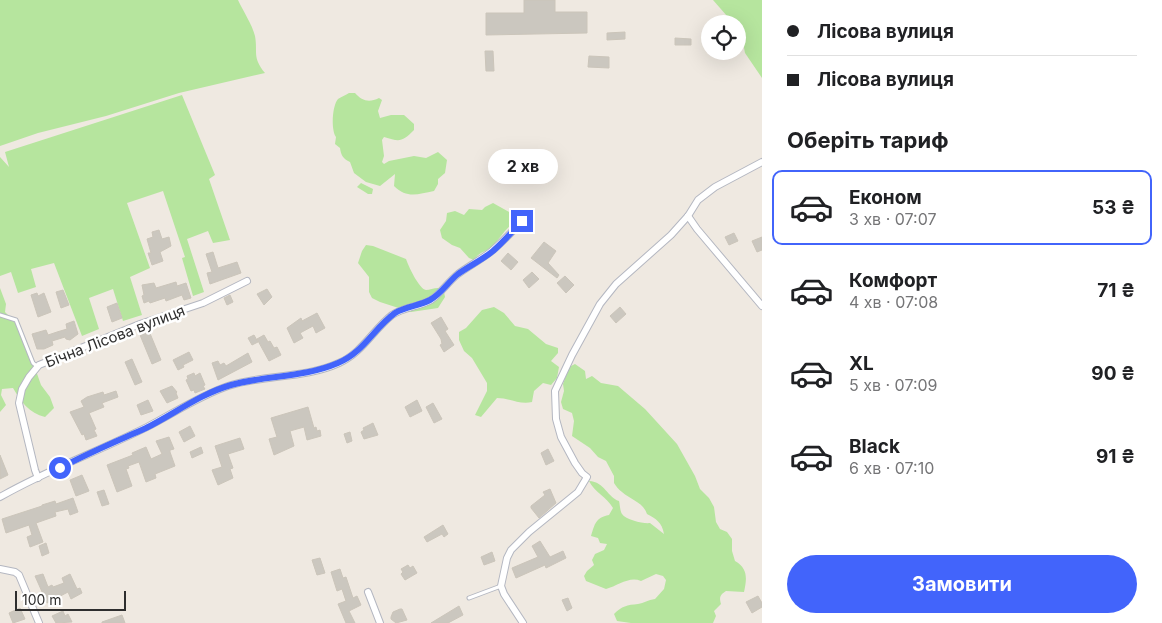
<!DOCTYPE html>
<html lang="uk">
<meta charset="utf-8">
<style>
:root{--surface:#fff;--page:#f6f6f6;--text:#202124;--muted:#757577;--line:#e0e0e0;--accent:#4264fb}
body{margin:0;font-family:Inter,sans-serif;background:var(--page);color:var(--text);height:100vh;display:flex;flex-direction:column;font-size:19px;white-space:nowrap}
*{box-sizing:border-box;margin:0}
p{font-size:16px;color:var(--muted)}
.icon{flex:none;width:28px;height:28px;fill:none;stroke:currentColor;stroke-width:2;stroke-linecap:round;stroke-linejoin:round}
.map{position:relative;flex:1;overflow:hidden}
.details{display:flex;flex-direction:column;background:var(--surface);width:400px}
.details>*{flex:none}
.hud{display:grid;align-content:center;height:110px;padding:0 25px;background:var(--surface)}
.buttons{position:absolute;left:701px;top:15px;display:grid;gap:10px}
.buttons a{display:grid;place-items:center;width:45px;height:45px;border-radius:50%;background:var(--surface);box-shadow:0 5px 20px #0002;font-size:25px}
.scale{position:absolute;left:15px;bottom:12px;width:111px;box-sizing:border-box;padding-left:5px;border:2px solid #2e2e2e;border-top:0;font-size:14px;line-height:18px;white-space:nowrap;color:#2e2e2e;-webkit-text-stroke:4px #fff;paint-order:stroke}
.end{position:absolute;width:22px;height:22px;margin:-11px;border:6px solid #4264fb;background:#fff;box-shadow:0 0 0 2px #fff}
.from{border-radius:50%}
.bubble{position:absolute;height:35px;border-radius:18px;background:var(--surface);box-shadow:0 5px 20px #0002;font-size:16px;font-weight:700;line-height:35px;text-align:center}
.hud b{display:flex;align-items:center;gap:18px;height:48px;font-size:19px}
.hud b+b{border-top:1px solid var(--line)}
.hud i{width:12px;height:12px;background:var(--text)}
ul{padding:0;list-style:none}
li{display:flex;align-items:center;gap:15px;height:75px;margin:0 10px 8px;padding:0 15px;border:2px solid transparent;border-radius:10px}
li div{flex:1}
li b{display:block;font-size:19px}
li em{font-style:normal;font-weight:700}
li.selected{border-color:var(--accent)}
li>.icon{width:45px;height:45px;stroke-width:1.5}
h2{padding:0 25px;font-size:22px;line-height:60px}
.cta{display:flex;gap:10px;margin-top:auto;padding:10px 25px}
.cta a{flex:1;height:58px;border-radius:30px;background:var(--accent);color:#fff;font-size:20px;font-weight:700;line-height:58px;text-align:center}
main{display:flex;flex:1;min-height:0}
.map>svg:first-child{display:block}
</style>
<main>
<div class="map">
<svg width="762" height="623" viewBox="0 0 762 623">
<rect width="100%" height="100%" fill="#efe9e1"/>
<!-- green -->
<g fill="#b6e59e">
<path d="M0,0H238C243,11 252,24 255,36C258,53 252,57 265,73L179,93L106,116L38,133L0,146Z"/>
<polygon points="713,0 762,0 762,78 745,53 741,32 738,28 738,24 734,24"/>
<path d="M349,93H355C362,101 369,103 379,98L382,100L378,111L380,118L391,115H404L414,124V130C402,142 400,142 384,137L382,140L384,156L382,162L384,164L389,161L414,156L426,158L438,152L447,160L445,173L438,179V184L434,191C418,194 407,199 394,186L395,174L380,186L366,182L354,173L350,162C343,159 341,155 340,148L335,144L336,137C331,130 332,106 338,99C341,97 346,95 349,93Z"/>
<polygon points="182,95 215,175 209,179 230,240 213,243 208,231 187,239 204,292 193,296 182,258 185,257 163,191 127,203 150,268 130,277 142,315 123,321 113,289 89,298 99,329 82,336 54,263 31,269 36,287 18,293 11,272 0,276 0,157 9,167 5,152"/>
<polygon points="361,183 373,189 372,194 368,194 357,187"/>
<path d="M493,203L511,213L512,224C503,231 497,244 487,250C481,253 478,254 474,260L469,258L460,248L452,245L442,238L440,230L446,221L447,213L455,211L464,215L469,209L482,210L485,207Z"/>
<path d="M366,245L373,246L406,259C408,265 419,289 426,290C429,290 434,288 438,288L444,292L445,297L438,308L411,312L380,302L372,298L369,292V277L358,263L362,251Z"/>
<path d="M0,288L6,304L5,312L14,321L27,345L41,385L50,397L54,408L45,417C29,413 21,402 13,388L2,389L1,395L6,405L0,412Z"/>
<path d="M494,307L504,313L515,326L528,329L546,344L558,348V353L551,361L559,367L557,378L551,385L543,383L534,391L532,402C520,405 509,398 497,398L481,417L475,415L487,391V383L472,358L464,351L459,340V332L466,328L482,310Z"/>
<path d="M575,364L585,371L586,379L592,376L601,383L618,386L645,409L677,444L695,476L700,489L709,498L714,507L716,522L720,529L727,532L732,539V551L735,561C748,568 747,579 744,592L726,591C720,595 719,597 721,604L714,611L716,616L713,623H631L617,621L614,614C622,606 627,605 638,604C644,603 648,600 655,599L664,589L666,580L663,576L656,574L641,581C629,576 618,586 606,589L586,581L584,576L587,571L594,565L592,560L595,554L604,550L607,544L600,543L598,538L591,536C595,524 595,518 609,515L613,508C607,497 594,492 589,481C605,482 607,497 619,501C620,505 620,511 622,514C626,520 644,524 650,523L664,534C662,522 656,519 647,514C643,502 631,500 622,492C619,490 616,486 614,483V476L606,461L598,457L590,448L572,436L574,421L572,413L563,409L561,402L564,391L563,384L569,367Z"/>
</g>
<!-- building -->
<g fill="#cbc7bf" stroke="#cbc5ba">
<polygon points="524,0 555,0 555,12 587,12 587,33 486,35 486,13 524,13"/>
<polygon points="625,32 625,39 607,40 607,33"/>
<polygon points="675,38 691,39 691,45 675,45"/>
<polygon points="485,51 493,51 494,71 486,71"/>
<polygon points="589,56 609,57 609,68 588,67"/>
<polygon points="159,230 162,239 169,237 171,246 160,252 163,261 152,265 148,253 151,253 147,239 153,237 152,232"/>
<polygon points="734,233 738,241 729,245 725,237"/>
<polygon points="762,237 762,250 757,252 752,241"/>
<polygon points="544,242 556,251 548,263 559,275 557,278 531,258"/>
<polygon points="213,252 218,268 237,262 241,273 210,284 207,273 212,272 206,254"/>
<polygon points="508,253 518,262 511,270 501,261"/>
<polygon points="532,272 539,279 529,288 523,280"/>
<polygon points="565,276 574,285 566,293 557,283"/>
<polygon points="176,282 177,286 186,283 191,298 184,300 182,295 166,301 165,298 150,303 149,301 144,303 142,296 144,295 142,285 154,283 156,288"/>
<polygon points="267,289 272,297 264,305 257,294"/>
<polygon points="63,290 69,305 61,308 56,292"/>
<polygon points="37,293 38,296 44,293 51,312 38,317 31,295"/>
<polygon points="230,295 233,302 227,305 224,298"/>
<polygon points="117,303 122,318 112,322 107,307"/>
<polygon points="620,307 626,314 616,323 610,316"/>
<polygon points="317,313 325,328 316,333 313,326 300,333 303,338 294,343 287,328 301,318 302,321"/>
<polygon points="441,317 448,329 445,331 454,345 444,352 440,345 442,344 441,339 431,323"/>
<polygon points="74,321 78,334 70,340 66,339 65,337 52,341 53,345 44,349 37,349 32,334 46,330 48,335 57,332 67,329 66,324"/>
<polygon points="149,331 161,360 152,364 140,335"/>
<polygon points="254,335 258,342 252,345 248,338"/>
<polygon points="264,335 268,342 270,341 274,348 277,347 281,355 269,361 257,339"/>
<polygon points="189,352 193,360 183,365 184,367 178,370 173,360"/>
<polygon points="248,353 252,362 218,380 212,363 218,361 220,365 224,363 226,366"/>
<polygon points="132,359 142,382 135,385 125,362"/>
<polygon points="194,373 195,376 200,373 205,385 203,386 205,389 195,393 194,390 191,391 186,380 188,379 187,376"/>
<polygon points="172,386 177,392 176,393 178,398 167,403 160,391"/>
<polygon points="116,391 118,397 102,403 104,407 89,413 96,429 94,430 97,436 86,440 84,434 82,435 70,412 84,407 81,401 87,397 103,392 104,395"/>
<polygon points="148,400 153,411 141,415 137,405"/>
<polygon points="417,400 422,411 410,417 405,407"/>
<polygon points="433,403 442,419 434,423 426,407"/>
<polygon points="308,407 314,428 316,427 317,431 320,430 321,436 307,440 304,427 290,431 294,446 274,455 269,439 277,437 271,418"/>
<polygon points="373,423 378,435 364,439 361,432 364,430 363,428"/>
<polygon points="190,426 195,436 184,442 179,432"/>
<polygon points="350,432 352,441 347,443 344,434"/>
<polygon points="169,437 174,449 170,450 170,452 175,466 155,474 156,478 146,482 139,462 128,466 129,468 126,469 132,486 117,492 107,465 133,455 132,453 146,447 151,459 162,454 156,441"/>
<polygon points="240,438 244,449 228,454 233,468 230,469 233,478 218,485 212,470 222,467 215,446"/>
<polygon points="201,447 203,453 192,458 190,452"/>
<polygon points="548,449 554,461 546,465 541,453"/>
<polygon points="0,455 8,475 0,479"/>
<polygon points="82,475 89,491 76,496 70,480"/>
<polygon points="550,489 556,503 539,518 531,508 531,506 545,495 543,492"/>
<polygon points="104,490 109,504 102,506 97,492"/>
<polygon points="73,498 78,512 70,515 68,509 55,512 56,516 36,523 43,542 30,547 27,537 32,535 29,525 6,533 2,519 42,506 42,505 55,501 56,504"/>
<polygon points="443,525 448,534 444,537 442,534 427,542 424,537"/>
<polygon points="540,541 550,557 563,551 566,558 546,568 545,565 516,578 512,568 538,557 532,546"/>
<polygon points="46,543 49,553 42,556 39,546"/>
<polygon points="492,552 495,561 484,565 481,557"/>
<polygon points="320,558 325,573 317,575 312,560"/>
<polygon points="408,565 410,568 413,566 417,573 405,580 401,574 403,572 401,569"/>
<polygon points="340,569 343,578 346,577 353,598 357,596 361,605 349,611 355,623 346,623 338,604 346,601 342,589 337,591 331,572"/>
<polygon points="43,574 48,587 52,585 53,587 64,583 62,578 70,574 77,589 80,588 82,593 71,599 68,592 47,603 35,576"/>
<polygon points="758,596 762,603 762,607 752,613 746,602"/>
<polygon points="568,598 572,608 567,611 562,600"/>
<polygon points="459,606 463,615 448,623 431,623"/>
<polygon points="20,608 25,619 13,623 9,613"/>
<polygon points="400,609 402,609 407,620 396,623 391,619 391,617 393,612"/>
<polygon points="63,611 65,616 68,614 72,622 56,623 52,616"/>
<polygon points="122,615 125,623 102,623 102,622"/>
</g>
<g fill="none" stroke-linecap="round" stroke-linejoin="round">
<!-- service casing -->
<g stroke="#b4b7c1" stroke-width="5">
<g id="service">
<polyline points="0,315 16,320 33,363 38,367"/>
<polyline points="469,598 501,586"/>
</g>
</g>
<!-- minor casing -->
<g stroke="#b4b7c1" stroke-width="8">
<g id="minor">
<polyline points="688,216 697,229 762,306"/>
<polyline points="38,478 35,470 19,403 22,389 29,377 39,365 140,324 203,303 247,281"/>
<path d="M0,497C47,470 99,451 147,427C174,413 199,396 228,386C265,374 304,379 339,363C362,353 373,330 392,315C404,307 418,307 431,300C441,293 448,282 458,274C469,266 482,259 493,250C503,241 513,231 522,221"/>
<polyline points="0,569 15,572 19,575 39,623"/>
<polyline points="368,592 380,623"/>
<polyline points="523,623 504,594 501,586 507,558 511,550 529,532 578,492 587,477 582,473 575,463 561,437 556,419 555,391 572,355 600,304 616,284 671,235 688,216 698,200 715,187 762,162"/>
</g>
</g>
<!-- service -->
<use href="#service" stroke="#fff" stroke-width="3"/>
<!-- minor -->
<use href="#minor" stroke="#fff" stroke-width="6"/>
</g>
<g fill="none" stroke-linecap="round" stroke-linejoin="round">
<!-- route -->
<path stroke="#4264fb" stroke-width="6" d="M60,468C88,453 117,441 146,428C174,414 200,394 231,385C267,375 303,378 338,363C363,353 374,328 395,313C406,306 419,306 430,300C441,294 448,282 458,274C469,266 482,260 493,251C503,242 513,231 522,221"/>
</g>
<g text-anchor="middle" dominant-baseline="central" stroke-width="5" stroke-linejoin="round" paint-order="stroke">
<!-- street labels -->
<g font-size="15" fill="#2e2e2e" stroke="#fff">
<text transform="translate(115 336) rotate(-21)">Бічна Лісова вулиця</text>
</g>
</g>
</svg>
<div class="buttons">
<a><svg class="icon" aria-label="locate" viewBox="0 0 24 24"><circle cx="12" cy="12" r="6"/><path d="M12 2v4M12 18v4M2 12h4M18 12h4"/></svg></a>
</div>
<div class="scale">100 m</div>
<i class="end from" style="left:60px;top:468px"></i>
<i class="end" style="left:522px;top:221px"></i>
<div class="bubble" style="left:488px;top:149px;width:70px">2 хв</div>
</div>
<section class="details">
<div class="hud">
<b><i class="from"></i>Лісова вулиця</b>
<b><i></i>Лісова вулиця</b>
</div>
<h2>Оберіть тариф</h2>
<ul>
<li class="selected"><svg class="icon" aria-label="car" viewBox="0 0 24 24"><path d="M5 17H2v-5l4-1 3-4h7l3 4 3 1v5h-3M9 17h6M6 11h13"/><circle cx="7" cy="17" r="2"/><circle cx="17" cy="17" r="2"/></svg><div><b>Економ</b><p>3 хв · 07:07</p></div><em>53 ₴</em></li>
<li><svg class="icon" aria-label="car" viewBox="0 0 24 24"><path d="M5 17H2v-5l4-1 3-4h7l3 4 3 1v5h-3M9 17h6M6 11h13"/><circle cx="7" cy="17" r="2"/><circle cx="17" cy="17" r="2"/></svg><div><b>Комфорт</b><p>4 хв · 07:08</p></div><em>71 ₴</em></li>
<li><svg class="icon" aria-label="car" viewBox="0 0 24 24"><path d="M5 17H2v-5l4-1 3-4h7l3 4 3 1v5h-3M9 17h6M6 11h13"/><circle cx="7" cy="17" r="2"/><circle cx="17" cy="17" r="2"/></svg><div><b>XL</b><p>5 хв · 07:09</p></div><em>90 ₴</em></li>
<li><svg class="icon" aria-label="car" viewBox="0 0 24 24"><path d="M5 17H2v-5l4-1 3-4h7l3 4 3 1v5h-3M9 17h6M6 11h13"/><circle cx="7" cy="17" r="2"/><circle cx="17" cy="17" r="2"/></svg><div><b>Black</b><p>6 хв · 07:10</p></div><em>91 ₴</em></li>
</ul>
<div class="cta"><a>Замовити</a></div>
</section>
</main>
